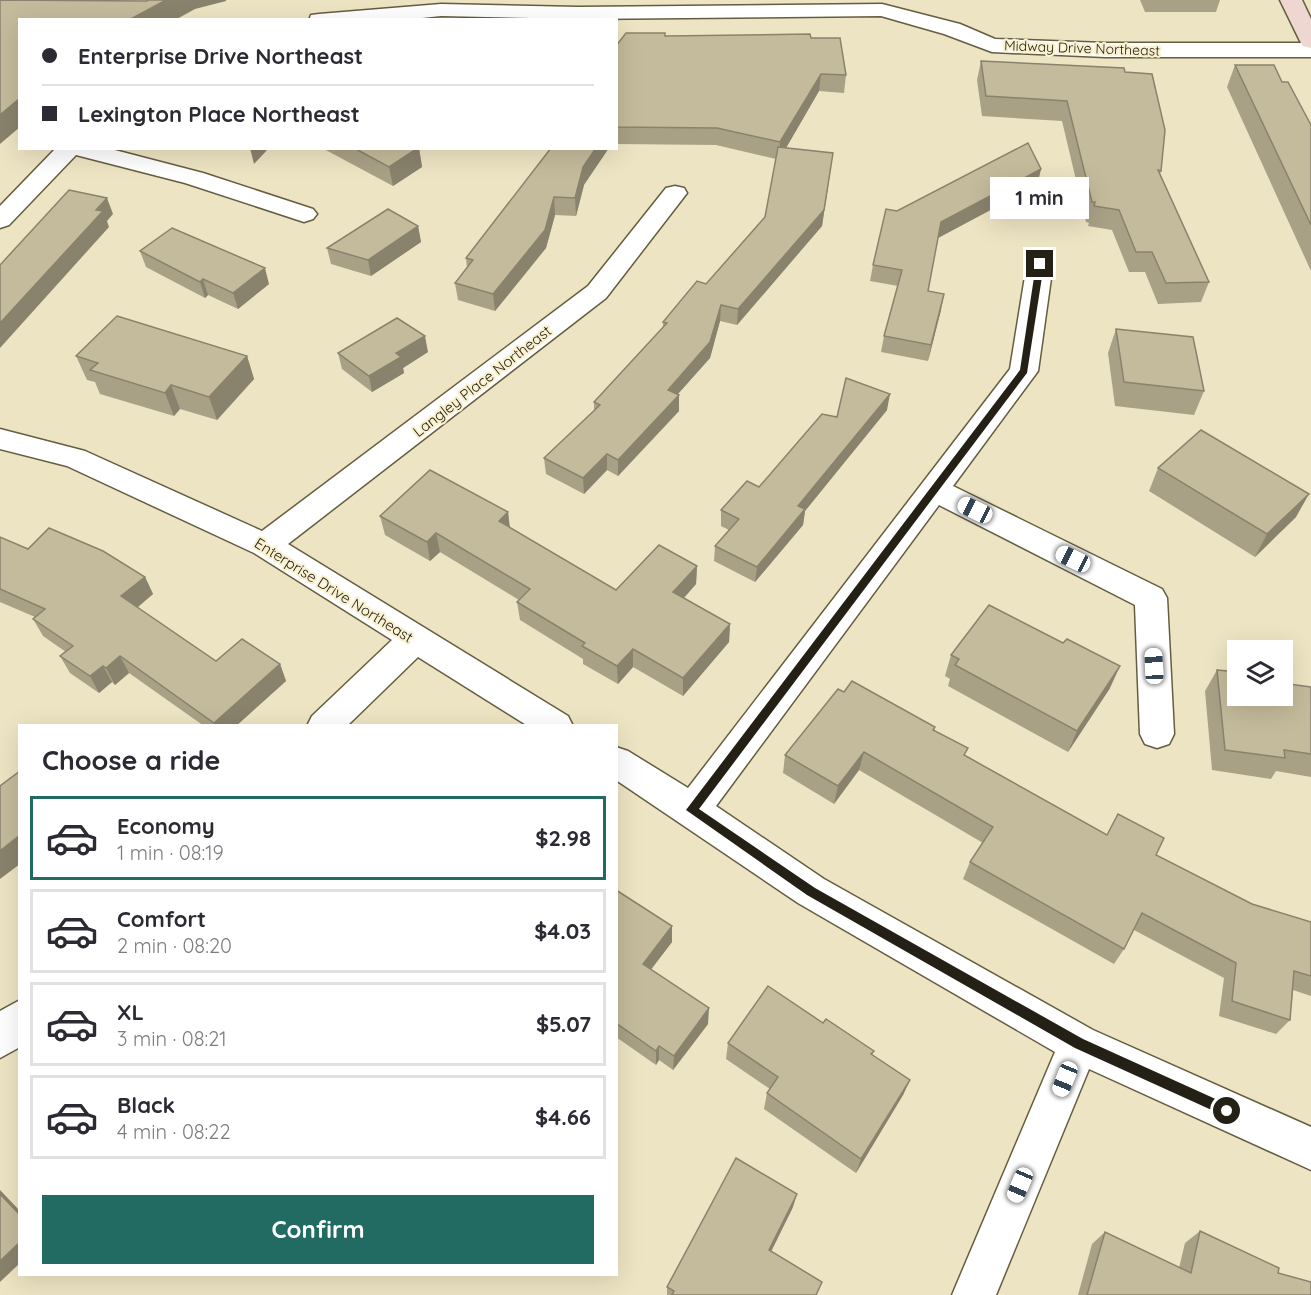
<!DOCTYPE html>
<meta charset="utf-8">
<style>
:root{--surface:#fff;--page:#f2f2f3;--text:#2b2b33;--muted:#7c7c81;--line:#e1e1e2;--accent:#226b62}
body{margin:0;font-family:Quicksand,sans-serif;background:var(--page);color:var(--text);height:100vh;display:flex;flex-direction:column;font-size:22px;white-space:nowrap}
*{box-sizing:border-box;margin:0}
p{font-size:20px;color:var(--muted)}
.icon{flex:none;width:33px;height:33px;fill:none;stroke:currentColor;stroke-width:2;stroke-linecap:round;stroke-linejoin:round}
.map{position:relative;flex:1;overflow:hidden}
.panel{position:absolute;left:18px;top:724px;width:600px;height:552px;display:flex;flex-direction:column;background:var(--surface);border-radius:0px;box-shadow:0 6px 24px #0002}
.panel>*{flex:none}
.top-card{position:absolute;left:18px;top:18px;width:600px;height:132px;border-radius:0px;box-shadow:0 6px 24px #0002;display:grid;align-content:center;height:132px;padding:0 24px;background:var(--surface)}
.tools{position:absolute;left:1227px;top:640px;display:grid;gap:12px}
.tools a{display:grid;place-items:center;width:66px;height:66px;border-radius:0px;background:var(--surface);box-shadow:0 6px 24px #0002;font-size:30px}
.end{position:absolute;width:27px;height:27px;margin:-14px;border:8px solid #242015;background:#fff;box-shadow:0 0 0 3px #fff}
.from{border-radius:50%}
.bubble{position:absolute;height:42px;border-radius:0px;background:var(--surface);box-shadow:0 6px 24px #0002;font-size:20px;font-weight:700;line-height:42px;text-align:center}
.car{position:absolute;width:18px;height:36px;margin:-18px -9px;border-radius:8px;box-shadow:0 0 4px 2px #0007;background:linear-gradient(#fff 24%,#345 0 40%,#fff 0 76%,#345 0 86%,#fff 0)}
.top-card b{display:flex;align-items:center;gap:21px;height:57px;font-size:22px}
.top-card b+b{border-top:2px solid var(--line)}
.top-card i{width:15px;height:15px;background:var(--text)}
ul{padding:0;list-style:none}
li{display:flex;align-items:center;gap:18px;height:84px;margin:0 12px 9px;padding:0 12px;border:3px solid var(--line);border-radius:0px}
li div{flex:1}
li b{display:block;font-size:22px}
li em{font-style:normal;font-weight:700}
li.active{border-color:var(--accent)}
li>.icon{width:54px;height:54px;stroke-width:1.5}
h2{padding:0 24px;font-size:27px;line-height:72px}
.primary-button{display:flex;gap:12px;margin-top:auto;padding:12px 24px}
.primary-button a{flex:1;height:69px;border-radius:0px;background:var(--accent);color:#fff;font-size:24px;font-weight:700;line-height:69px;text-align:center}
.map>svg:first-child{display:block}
</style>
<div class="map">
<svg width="1311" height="1295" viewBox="0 0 1311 1295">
<rect width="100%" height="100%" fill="#ede4c3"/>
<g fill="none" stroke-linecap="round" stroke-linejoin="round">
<!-- street casing -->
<g stroke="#655d41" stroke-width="3">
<g id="street">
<polygon points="441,4 578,7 882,4 960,24 995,39 1105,43 1311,43 1311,57 1105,57 992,52 944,34 881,16 578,19 441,16 403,20 309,20 311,15 319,14"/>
<polygon points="56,148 107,148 203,173 313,209 317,214 313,219 304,222 185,183 76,155 9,225 0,228 0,206"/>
<polygon points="675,186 684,188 687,193 606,298 288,544 568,716 573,726 528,726 418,657 347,726 307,726 312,716 392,640 254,553 67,466 0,449 0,429 85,451 262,531 588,286 666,188"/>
<polygon points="1040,256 1049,258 1053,264 1038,371 953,486 1162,589 1167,598 1174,734 1169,744 1157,748 1145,744 1140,734 1135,605 939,505 716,806 824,879 1093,1030 1311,1127 1311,1170 1089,1069 996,1295 952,1295 1055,1052 798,903 616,780 616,747 628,751 688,788 1010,369 1027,264 1031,258"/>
<polygon points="20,1000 20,1047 0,1058 0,1011"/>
</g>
</g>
<!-- secondary casing -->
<g stroke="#655d41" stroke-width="3">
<polygon id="secondary" points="1280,0 1302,0 1311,19 1311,48 1303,46 1300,41"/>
</g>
<!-- street -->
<use href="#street" fill="#fff" fill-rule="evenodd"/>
<!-- secondary -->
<use href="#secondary" fill="#eed7d0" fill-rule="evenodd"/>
</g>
<!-- wall -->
<g fill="#a9a186">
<polygon points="1140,0 1220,0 1216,12 1145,12"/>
<polygon points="665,36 811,38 846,75 844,93 819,91 786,148 833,153 822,226 737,325 720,321 710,358 678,394 679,411 618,476 607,470 584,494 546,474 544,458 594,411 594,402 663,328 663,322 706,284 765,217 776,159 716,145 616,144 616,46"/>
<polygon points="981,61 1125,72 1161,171 1160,174 1209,282 1201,302 1158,304 1145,272 1129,272 1112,230 1088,226 1089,223 1086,222 1062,121 982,116 977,80"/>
<polygon points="1235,65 1282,82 1311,125 1311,271 1227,87"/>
<polygon points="322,148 419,148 422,167 393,186"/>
<polygon points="551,148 584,185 576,216 555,215 546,248 495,311 458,300 455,283 467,268 466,258"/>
<polygon points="1041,169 1037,185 938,238 928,291 941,310 928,361 881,352 884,336 898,286 870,281 873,265 897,211"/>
<polygon points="418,226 421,242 371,276 331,264 327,248"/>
<polygon points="140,251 269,284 238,309 208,295 205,298 146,267"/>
<polygon points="1116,329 1204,391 1194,415 1115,406 1108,353"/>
<polygon points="428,352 403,368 404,373 372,392 342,369 338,353"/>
<polygon points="76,356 247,356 254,379 217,420 180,409 174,416 100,394 95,382 87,380"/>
<polygon points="887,410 805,511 803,525 755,582 714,561 715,546 729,530 721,526 721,510 759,487 837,417"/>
<polygon points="1158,468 1296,517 1255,557 1149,491"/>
<polygon points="508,512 510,528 616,590 697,566 696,584 684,598 730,624 729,642 683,696 633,667 618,684 583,664 583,659 520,620 517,602 519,600 440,552 430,561 385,535 380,516"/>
<polygon points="0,537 28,549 145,577 153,594 137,607 216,661 280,664 286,681 236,726 204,726 129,673 115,685 112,682 99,693 70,673 60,656 66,652 43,636 33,619 35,617 0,602"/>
<polygon points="951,655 1110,688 1068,752 948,686 950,679 945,676"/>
<polygon points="1217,670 1238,696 1311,687 1311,777 1276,771 1271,779 1212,770 1205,691"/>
<polygon points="844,692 935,727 934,731 965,755 1106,835 1156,855 1252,904 1311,922 1311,996 1293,990 1290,1020 1276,1034 1219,1016 1224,978 1134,930 1124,949 1114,964 963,879 970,862 983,843 859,770 834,804 783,773 785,755"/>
<polygon points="616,890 672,926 672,942 651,969 708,1024 673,1070 659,1060 656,1065 616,1037"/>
<polygon points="823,1023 874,1051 872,1055 910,1080 903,1095 856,1173 764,1109 767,1093 770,1089 726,1059 728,1043"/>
<polygon points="793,1207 771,1251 816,1295 667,1295 667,1287"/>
<polygon points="1200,1231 1278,1273 1311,1295 1078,1295 1092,1244 1105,1232 1179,1268 1185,1243"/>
</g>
<!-- shaded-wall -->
<g fill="#89836d">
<polygon points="166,0 226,0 226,1 195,9 175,20 129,20"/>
<polygon points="821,74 819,91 779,160 780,142"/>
<polygon points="20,98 20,127 0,144 0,115"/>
<polygon points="250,148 269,148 254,164"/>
<polygon points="418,148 419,148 422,167 393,186 389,167"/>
<polygon points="596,148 609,148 584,185 576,216 575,198 583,167"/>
<polygon points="833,153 822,226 737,325 738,309"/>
<polygon points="1041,169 1037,185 938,238 941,222"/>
<polygon points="554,197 555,215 546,248 495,311 493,294"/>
<polygon points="107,198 113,214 107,221 109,227 0,348 0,323"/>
<polygon points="418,226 421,242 371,276 368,260"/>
<polygon points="265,268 269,284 238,309 233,293"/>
<polygon points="203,279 208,295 205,298 200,282"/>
<polygon points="944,294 941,310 928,361 931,345"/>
<polygon points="721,305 720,321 710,358 667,406 668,390"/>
<polygon points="425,336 428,352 403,368 404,373 372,392 369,376 396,353"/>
<polygon points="247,356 254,379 217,420 209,397"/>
<polygon points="171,385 180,409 174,416 165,393"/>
<polygon points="890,394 887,410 805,511 803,525 755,582 757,567 798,506"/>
<polygon points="679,395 679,411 618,476 618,460"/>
<polygon points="607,454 607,470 584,494 583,478"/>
<polygon points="1309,494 1296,517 1255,557 1267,534"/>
<polygon points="508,512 510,531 499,521"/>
<polygon points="436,533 440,552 430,561 427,542"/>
<polygon points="697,566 696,584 673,610 673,592"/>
<polygon points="145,577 153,594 130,614 121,596"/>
<polygon points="730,624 729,642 683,696 683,678"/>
<polygon points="633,649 633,667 618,684 617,666"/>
<polygon points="120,656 129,673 115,685 106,668"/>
<polygon points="280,664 286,681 236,726 216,726 214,723"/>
<polygon points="103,666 112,682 99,693 90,676"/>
<polygon points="1120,666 1110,688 1068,752 1077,731"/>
<polygon points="864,752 859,770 834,804 838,786"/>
<polygon points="20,835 20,864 0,879 0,851"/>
<polygon points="672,926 672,942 643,980 643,964"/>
<polygon points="709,1008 708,1024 673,1070 674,1056"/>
<polygon points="659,1046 659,1060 656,1065 656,1051"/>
<polygon points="910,1080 903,1095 856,1173 861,1159"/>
<polygon points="0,1190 20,1211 20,1215 0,1194"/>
<polygon points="797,1194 793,1207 766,1262 769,1250"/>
<polygon points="20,1242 20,1263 0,1282 0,1261"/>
</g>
<!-- building -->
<g fill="#c4bb9c" stroke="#89836d" stroke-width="1.5">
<polygon points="0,0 147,1 147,0 166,0 129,20 20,20 20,98 0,115"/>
<polygon points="626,33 665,33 665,36 810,34 811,38 840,38 846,75 821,74 780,142 717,128 616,127 616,46"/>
<polygon points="981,61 1124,68 1125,72 1152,74 1165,130 1161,171 1158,170 1209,282 1166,283 1152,252 1136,252 1119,210 1094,206 1095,202 1092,202 1067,101 986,96"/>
<polygon points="1235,65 1274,65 1282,82 1288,82 1311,125 1311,225"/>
<polygon points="1028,143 1041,169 941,222 928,291 944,294 931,345 884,336 902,270 873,265 886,209 897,211"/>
<polygon points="778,147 833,153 824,210 738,309 721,305 710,342 668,390 679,395 618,460 607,454 583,478 544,458 600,405 594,402 667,323 663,322 697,281 706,284 765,217"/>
<polygon points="354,148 418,148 389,167"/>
<polygon points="551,148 596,148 583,167 575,198 554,197 545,230 493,294 455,283 473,260 466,258"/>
<polygon points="69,190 107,198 96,210 103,211 0,323 0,265"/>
<polygon points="388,209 418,226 368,260 327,248"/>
<polygon points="172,228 265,268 233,293 203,279 200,282 140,251"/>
<polygon points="117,316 247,356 209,397 171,385 165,393 90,370 98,363 76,356"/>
<polygon points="397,318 425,336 396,353 401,357 369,376 338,353"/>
<polygon points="1116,329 1193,337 1204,391 1124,382"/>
<polygon points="846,378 890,394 798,506 805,509 757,567 715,546 739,519 721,510 747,481 759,487 822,414 837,417"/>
<polygon points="1201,430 1309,494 1267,534 1158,468"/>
<polygon points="430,470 508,512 499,521 616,590 659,545 697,566 673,592 730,624 683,678 633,649 617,666 582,646 585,643 517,602 530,589 436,533 427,542 380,516"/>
<polygon points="49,528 103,551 145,577 121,596 216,661 242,639 280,664 214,723 120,656 106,668 103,666 90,676 60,656 73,646 33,619 45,609 0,589 0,537 28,549"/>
<polygon points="989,605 1063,643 1067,639 1120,666 1077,731 955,665 959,659 951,655"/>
<polygon points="1217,670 1238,672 1238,696 1282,696 1282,683 1311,687 1311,754 1284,750 1285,758 1225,750"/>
<polygon points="852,681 935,727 933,730 968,748 964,755 1107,835 1118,814 1164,838 1156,855 1252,904 1311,922 1311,976 1294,971 1290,1020 1232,1001 1236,963 1142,913 1124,949 970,862 993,827 864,752 838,786 785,755 838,689 844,692"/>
<polygon points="20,771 20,835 0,851 0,786"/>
<polygon points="616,890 672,926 643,964 709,1008 674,1056 659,1046 656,1051 616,1023"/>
<polygon points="768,986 823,1023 826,1019 874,1051 871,1054 910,1080 861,1159 767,1093 778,1077 728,1043"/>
<polygon points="736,1158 797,1194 769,1250 822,1282 816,1295 672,1295 674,1291 667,1287"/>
<polygon points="0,1194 20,1215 20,1242 0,1261"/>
<polygon points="1200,1231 1279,1268 1278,1273 1311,1282 1311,1295 1087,1295 1105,1232 1191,1273"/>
</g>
<!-- route -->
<polygon fill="#242015" points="1040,262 1044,264 1027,373 699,809 815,888 1083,1039 1231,1106 1231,1115 1227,1117 1075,1048 807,895 686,810 1020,370 1036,264"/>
<g text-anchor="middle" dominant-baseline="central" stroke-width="4.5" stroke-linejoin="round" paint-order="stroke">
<!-- far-street labels -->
<g font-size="14" fill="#242015" stroke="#faf1d0">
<text transform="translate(1082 48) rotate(2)">Midway Drive Northeast</text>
</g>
<!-- street labels -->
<g font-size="15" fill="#242015" stroke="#faf1d0">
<text transform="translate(482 381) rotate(-38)">Langley Place Northeast</text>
<text transform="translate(334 590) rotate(32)">Enterprise Drive Northeast</text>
</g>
</g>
</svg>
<div class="tools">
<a><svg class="icon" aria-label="layers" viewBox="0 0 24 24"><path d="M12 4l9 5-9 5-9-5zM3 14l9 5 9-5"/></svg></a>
</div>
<i class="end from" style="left:1227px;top:1111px"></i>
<i class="end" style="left:1040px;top:264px"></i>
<div class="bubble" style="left:990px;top:177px;width:99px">1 min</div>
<i class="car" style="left:975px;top:510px;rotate:296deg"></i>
<i class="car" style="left:1073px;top:559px;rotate:296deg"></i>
<i class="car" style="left:1154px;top:666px;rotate:357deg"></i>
<i class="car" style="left:1065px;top:1079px;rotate:202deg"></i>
<i class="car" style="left:1020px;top:1185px;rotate:203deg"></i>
<div class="top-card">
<b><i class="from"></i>Enterprise Drive Northeast</b>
<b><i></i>Lexington Place Northeast</b>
</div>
<section class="panel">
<h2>Choose a ride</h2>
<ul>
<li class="active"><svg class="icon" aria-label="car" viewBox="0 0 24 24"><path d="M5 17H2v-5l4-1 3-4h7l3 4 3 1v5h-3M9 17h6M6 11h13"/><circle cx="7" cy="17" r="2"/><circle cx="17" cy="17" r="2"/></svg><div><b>Economy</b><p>1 min · 08:19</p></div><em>$2.98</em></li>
<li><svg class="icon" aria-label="car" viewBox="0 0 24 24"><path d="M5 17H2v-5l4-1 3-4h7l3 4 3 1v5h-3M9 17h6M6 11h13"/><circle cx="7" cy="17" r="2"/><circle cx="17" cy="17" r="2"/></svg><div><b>Comfort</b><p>2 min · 08:20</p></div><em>$4.03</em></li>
<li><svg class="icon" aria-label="car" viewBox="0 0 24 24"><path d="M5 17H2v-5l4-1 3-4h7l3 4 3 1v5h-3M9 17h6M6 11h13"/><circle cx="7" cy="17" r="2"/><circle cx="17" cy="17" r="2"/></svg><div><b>XL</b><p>3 min · 08:21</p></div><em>$5.07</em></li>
<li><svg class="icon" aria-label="car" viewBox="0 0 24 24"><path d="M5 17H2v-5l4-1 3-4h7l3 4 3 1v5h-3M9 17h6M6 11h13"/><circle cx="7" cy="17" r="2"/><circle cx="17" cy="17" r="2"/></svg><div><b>Black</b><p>4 min · 08:22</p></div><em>$4.66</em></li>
</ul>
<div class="primary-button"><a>Confirm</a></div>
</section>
</div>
